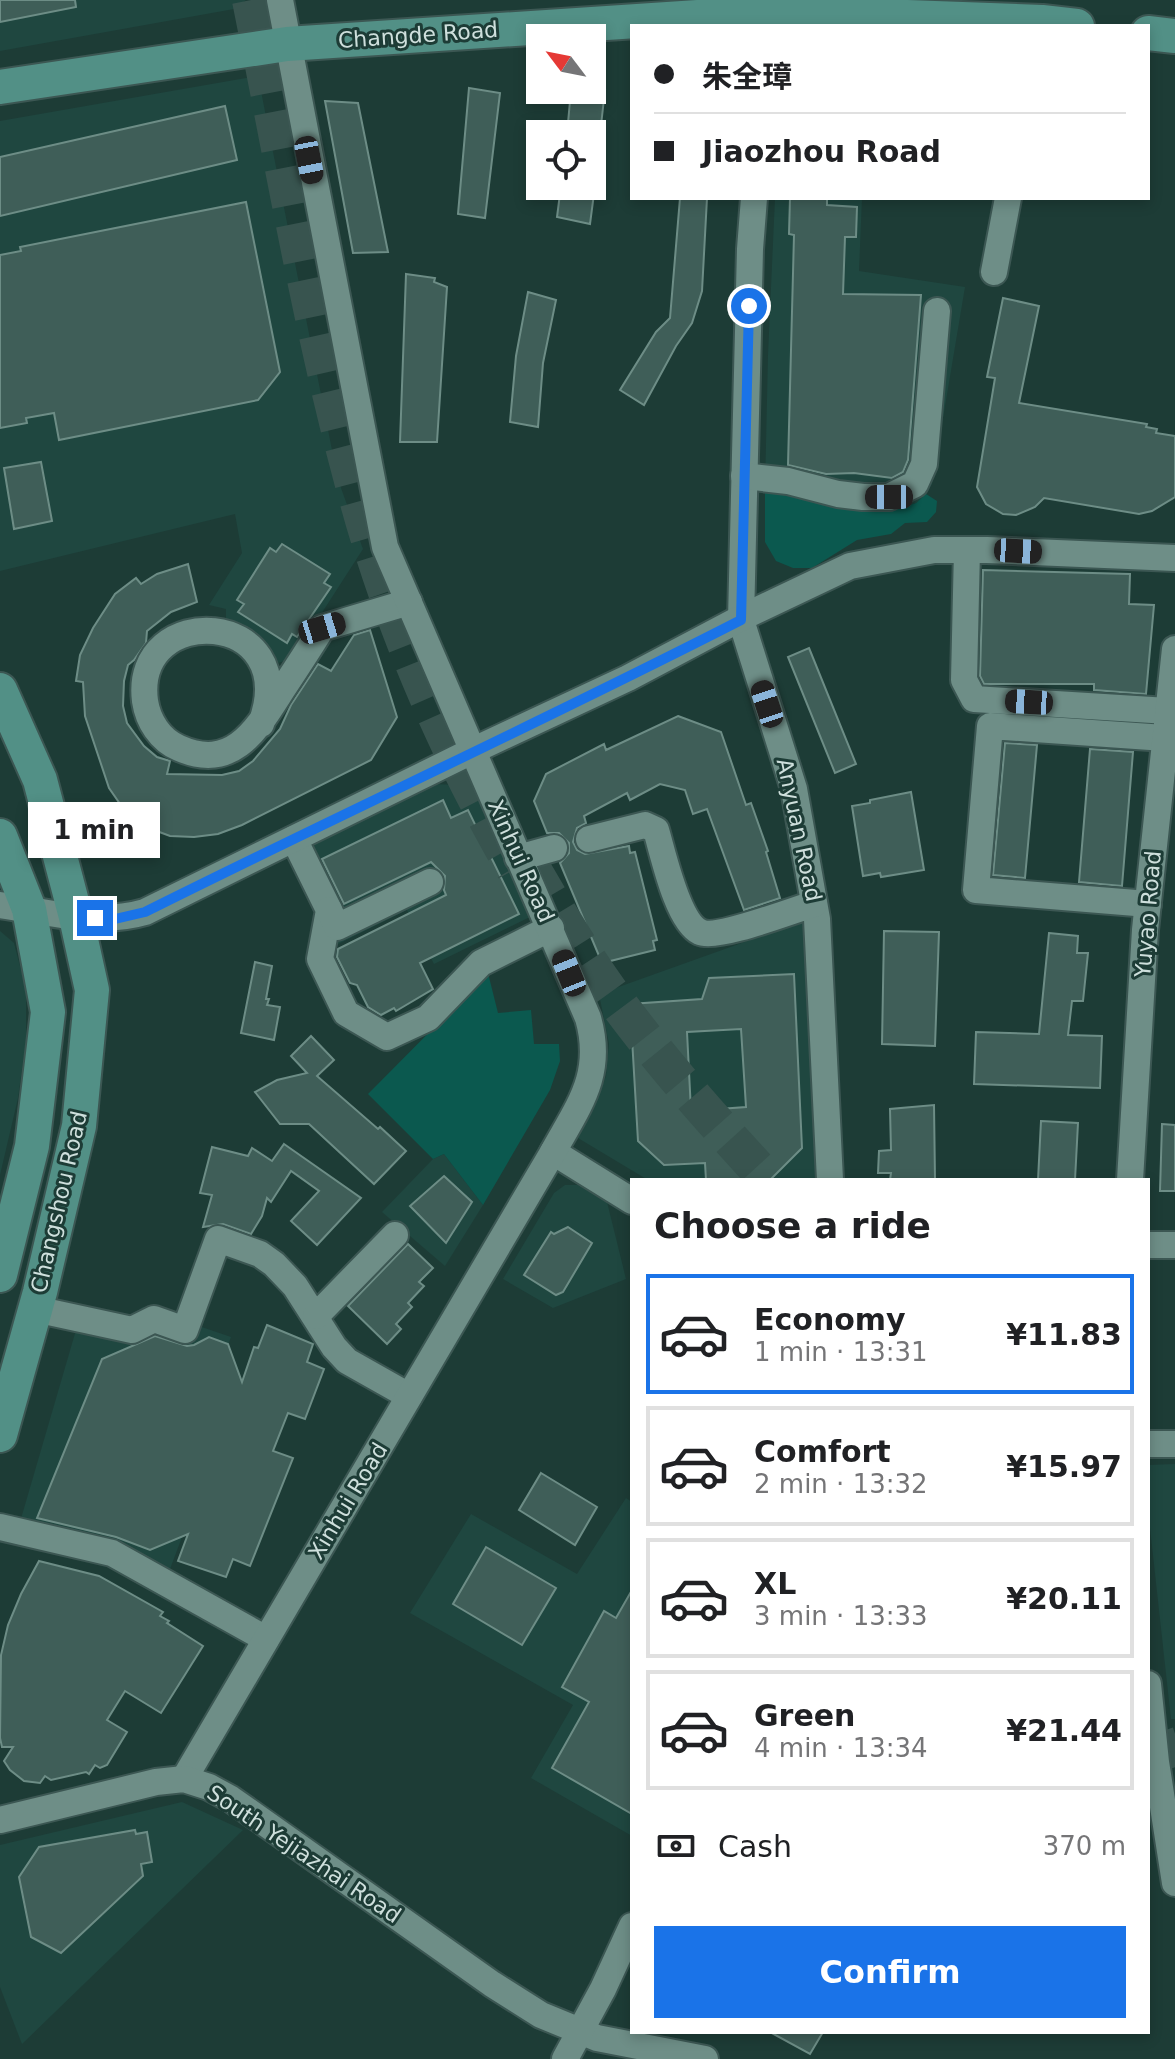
<!DOCTYPE html>
<meta charset="utf-8">
<style>
:root{--surface:#fff;--page:#f2f2f2;--text:#202124;--muted:#757577;--line:#e0e0e0;--accent:#1a73e8}
body{margin:0;font-family:"DejaVu Sans","Noto Sans SC",sans-serif;background:var(--page);color:var(--text);height:100vh;display:flex;flex-direction:column;font-size:30px;white-space:nowrap}
*{box-sizing:border-box;margin:0}
p{font-size:26px;color:var(--muted)}
.icon{flex:none;width:44px;height:44px;fill:none;stroke:currentColor;stroke-width:2;stroke-linecap:round;stroke-linejoin:round}
.map{position:relative;flex:1;overflow:hidden}
.sheet{position:absolute;left:630px;top:1178px;width:520px;height:856px;display:flex;flex-direction:column;background:var(--surface);border-radius:0px;box-shadow:0 4px 12px #0003}
.sheet>*{flex:none}
.guide{position:absolute;left:630px;top:24px;width:520px;height:176px;border-radius:0px;box-shadow:0 4px 12px #0003;display:grid;align-content:center;height:176px;padding:0 24px;background:var(--surface)}
.needle{width:52px;rotate:302deg}
.buttons{position:absolute;left:526px;top:24px;display:grid;gap:16px}
.buttons a{display:grid;place-items:center;width:80px;height:80px;border-radius:0px;background:var(--surface);box-shadow:0 4px 12px #0003;font-size:40px}
.end{position:absolute;width:36px;height:36px;margin:-18px;border:10px solid #1a73e8;background:#fff;box-shadow:0 0 0 4px #fff}
.from{border-radius:50%}
.bubble{position:absolute;height:56px;border-radius:0px;background:var(--surface);box-shadow:0 4px 12px #0003;font-size:26px;font-weight:800;line-height:56px;text-align:center}
.car{position:absolute;width:24px;height:48px;margin:-24px -12px;border-radius:10px;box-shadow:0 0 6px 2px #0007;background:linear-gradient(#222 24%,#8ab4d8 0 40%,#222 0 76%,#8ab4d8 0 86%,#222 0)}
.guide b{display:flex;align-items:center;gap:28px;height:76px;font-size:30px}
.guide b+b{border-top:2px solid var(--line)}
.guide i{width:20px;height:20px;background:var(--text)}
ul{padding:0;list-style:none}
li{display:flex;align-items:center;gap:24px;height:120px;margin:0 16px 12px;padding:0 8px;border:4px solid var(--line);border-radius:0px}
li div{flex:1}
li b{display:block;font-size:30px}
li em{font-style:normal;font-weight:800}
li.selected{border-color:var(--accent)}
li>.icon{width:72px;height:72px;stroke-width:1.5}
h2{padding:0 24px;font-size:36px;line-height:96px}
.pay{display:flex;align-items:center;gap:20px;height:88px;padding:0 24px;font-size:30px}
.pay p{margin-inline-start:auto}
.primary-button{display:flex;gap:16px;margin-top:auto;padding:16px 24px}
.primary-button a{flex:1;height:92px;border-radius:0px;background:var(--accent);color:#fff;font-size:32px;font-weight:800;line-height:92px;text-align:center}
.map>svg:first-child{display:block}
</style>
<div class="map">
<svg width="1175" height="2059" viewBox="0 0 1175 2059">
<rect width="100%" height="100%" fill="#1d3c36"/>
<!-- built -->
<g fill="#1f4740">
<polygon points="0,0 246,0 234,9 0,51"/>
<polygon points="258,76 333,455 341,488 363,549 296,653 287,660 278,663 271,660 253,633 242,626 226,621 226,609 209,605 242,553 235,514 0,571 0,121"/>
<polygon points="775,198 862,198 859,271 965,287 932,484 926,494 916,503 892,511 839,505 765,488 768,355"/>
<polygon points="433,784 459,785 481,796 532,916 434,964 407,910 332,947 289,854"/>
<polygon points="803,921 810,959 823,1180 648,1180 578,1138 594,1108 606,1076 609,1044 599,994"/>
<polygon points="0,931 14,943 26,989 26,1040 18,1098 0,1175"/>
<polygon points="444,1154 483,1205 445,1266 382,1212 433,1159"/>
<polygon points="565,1185 578,1185 607,1202 626,1279 553,1308 503,1279 554,1193"/>
<polygon points="83,1306 128,1317 143,1307 231,1337 228,1345 241,1380 170,1569 149,1558 20,1522"/>
<polygon points="1175,1464 1175,1719 1171,1719 1148,1510 1148,1465"/>
<polygon points="626,1498 632,1502 632,1836 531,1778 573,1705 410,1613 471,1514 577,1574"/>
<polygon points="182,1802 243,1830 22,2044 0,1987 0,1845"/>
</g>
<!-- green -->
<g fill="#0b594f">
<polygon points="765,488 839,505 892,511 916,503 926,494 937,501 936,512 927,522 905,523 891,534 857,540 812,568 793,568 776,561 765,542"/>
<polygon points="488,973 498,1013 531,1010 534,1044 559,1044 560,1061 550,1090 483,1205 444,1154 433,1159 368,1094"/>
</g>
<!-- building -->
<g fill="#3f5e58" stroke="#6d8d86" stroke-width="2" fill-rule="evenodd">
<polygon points="0,0 75,0 76,7 0,22"/>
<polygon points="469,88 500,93 485,218 458,214"/>
<polygon points="571,90 605,90 600,134 567,134"/>
<polygon points="325,101 358,103 388,252 353,253"/>
<polygon points="225,106 237,160 0,216 0,157"/>
<polygon points="561,186 595,186 590,224 557,217"/>
<polygon points="680,198 707,198 702,291 692,323 676,346 644,405 620,390 656,332 670,318"/>
<polygon points="790,198 827,198 827,205 857,207 856,237 845,237 843,294 921,295 908,460 903,472 892,478 854,473 826,474 788,465 794,235 789,234"/>
<polygon points="246,202 280,372 258,400 59,440 54,413 26,418 27,423 0,428 0,255 21,251 20,247"/>
<polygon points="406,274 435,278 434,282 447,287 437,442 400,442"/>
<polygon points="528,292 556,300 543,363 538,427 510,422 516,356"/>
<polygon points="1003,298 1039,306 1019,403 1147,424 1146,427 1157,429 1156,433 1175,436 1175,497 1152,511 1139,514 1044,498 1035,507 1016,515 1003,514 986,504 977,487 995,378 987,377"/>
<polygon points="41,462 52,521 14,529 4,468"/>
<polygon points="282,544 330,574 324,583 331,587 297,637 292,634 287,643 238,612 244,604 237,600 270,548 276,552"/>
<polygon points="188,564 197,602 171,612 147,631 146,643 134,660 128,665 124,681 123,706 127,723 144,746 157,757 170,761 167,774 222,775 239,771 253,761 280,729 291,705 318,664 331,671 354,635 370,630 397,717 371,760 242,825 218,834 194,837 170,836 146,827 125,811 109,788 85,716 83,682 76,681 80,655 93,628 115,594 136,578 141,584 157,574"/>
<polygon points="983,570 1130,574 1129,604 1154,605 1146,694 1094,690 1094,684 984,684 980,676"/>
<polygon points="809,648 856,764 835,773 788,657"/>
<polygon points="678,716 721,732 746,805 751,803 768,851 766,852 780,898 744,910 707,809 693,814 685,790 660,784 630,800 627,793 584,816 586,823 577,828 573,842 577,850 585,854 629,846 630,853 635,852 657,940 653,941 655,950 602,963 560,863 569,853 569,843 559,833 547,833 534,801 546,774 604,744 606,750"/>
<polygon points="1005,743 1037,745 1025,878 993,875"/>
<polygon points="1090,749 1133,752 1122,886 1079,882"/>
<polygon points="911,792 924,870 881,877 880,873 863,876 852,806 870,803 870,800"/>
<polygon points="443,800 451,818 468,810 519,914 420,963 433,989 396,1011 394,1008 381,1015 368,1007 357,985 350,983 337,957 338,949 446,895 444,890 445,876 431,862 344,904 322,859"/>
<polygon points="884,931 939,932 935,1046 882,1044"/>
<polygon points="1049,933 1078,936 1077,953 1088,953 1083,1001 1072,1001 1068,1035 1102,1036 1100,1088 974,1084 976,1032 1039,1034"/>
<polygon points="255,962 272,966 266,999 269,999 267,1005 280,1007 274,1040 241,1033"/>
<path d="M794,974L802,1148L770,1180H706L705,1163L664,1165L638,1141L630,1004L702,999L709,978ZM741,1029L746,1107L691,1111L687,1032Z"/>
<polygon points="311,1036 334,1060 317,1076 378,1129 380,1127 406,1151 374,1184 309,1124 280,1124 255,1092 277,1080 307,1073 291,1056"/>
<polygon points="934,1105 935,1180 890,1180 891,1173 878,1173 879,1151 891,1150 890,1109"/>
<polygon points="1041,1121 1078,1123 1075,1180 1038,1180"/>
<polygon points="1162,1124 1175,1125 1175,1191 1160,1191"/>
<polygon points="284,1144 361,1198 317,1245 291,1221 319,1191 291,1171 271,1202 267,1198 262,1216 251,1234 223,1224 203,1227 212,1195 200,1193 212,1147 248,1156 252,1148 272,1161"/>
<polygon points="444,1176 472,1202 446,1243 410,1206"/>
<polygon points="568,1227 592,1243 563,1292 556,1295 524,1275 551,1232 554,1234"/>
<polygon points="408,1244 433,1268 419,1282 424,1286 408,1303 412,1307 396,1324 401,1329 387,1344 348,1306"/>
<polygon points="267,1325 313,1344 307,1362 324,1369 305,1419 288,1413 273,1451 293,1458 250,1566 233,1559 226,1577 178,1561 188,1534 150,1550 116,1537 37,1518 102,1359 155,1336 187,1346 194,1345 209,1337 228,1344 242,1382 254,1347 258,1348"/>
<polygon points="541,1473 597,1507 575,1545 519,1510"/>
<polygon points="486,1547 556,1588 522,1645 453,1604"/>
<polygon points="39,1561 99,1576 163,1612 160,1616 169,1621 167,1623 203,1646 161,1713 125,1691 107,1720 127,1732 107,1765 100,1768 95,1765 89,1774 86,1772 51,1780 45,1776 40,1783 24,1781 10,1770 4,1761 13,1747 2,1747 0,1738 1,1655 8,1625 21,1594"/>
<polygon points="632,1590 632,1814 552,1768 589,1702 562,1687 604,1611 616,1618"/>
<polygon points="135,1830 136,1834 147,1832 152,1862 141,1864 143,1876 61,1953 31,1937 19,1877 39,1847"/>
<polygon points="770,2032 823,2032 810,2054"/>
</g>
<g fill="none" stroke-linecap="round" stroke-linejoin="round">
<!-- highway-tunnel -->
<g stroke="#38544f" stroke-width="38" stroke-dasharray="38 19" stroke-linecap="butt">
<path d="M251,0C286,173 315,350 364,520C399,641 452,760 515,869"/>
<path d="M529,864C556,910 583,956 614,998C661,1062 714,1122 768,1180"/>
<polyline points="1155,1734 1175,1789"/>
</g>
<!-- minor casing -->
<g stroke="#3c5753" stroke-width="30">
<g id="minor">
<polyline points="754,198 750,249 741,620 794,789 817,919 830,1180"/>
<polyline points="994,272 1008,198"/>
<polyline points="744,476 788,481 838,494 863,497 889,497 915,484 924,464 937,311"/>
<polyline points="967,550 964,680 974,699 1168,711"/>
<path d="M261,724C304,608 132,600 145,701C148,721 160,740 179,748C233,772 257,729 282,690C296,669 309,649 322,628L409,602"/>
<polyline points="294,839 329,910 320,959 346,1013 387,1037 428,1018 481,963 551,928"/>
<path d="M589,839L645,825L656,830C663,853 677,921 700,932C717,940 793,910 814,904"/>
<polyline points="518,858 554,848"/>
<polyline points="1148,904 976,890 990,726 1165,738"/>
<path d="M0,905C48,912 97,926 145,912L472,751L628,678L747,615L850,566L934,550H987L1175,558"/>
<polyline points="329,910 337,927 430,882"/>
<polyline points="553,1152 632,1201"/>
<polyline points="1130,1180 1145,930 1175,649"/>
<polyline points="1148,1245 1175,1245"/>
<polyline points="35,1309 132,1330 154,1319 185,1330 218,1239 260,1254 274,1264 295,1286 334,1347 347,1361 409,1396"/>
<polyline points="316,1316 395,1235"/>
<polyline points="1148,1444 1175,1444"/>
<polyline points="0,1527 112,1553 266,1639"/>
<polyline points="1148,1684 1156,1762 1175,1883"/>
<path d="M184,1779L553,1152C579,1105 604,1074 588,1018L385,547L280,0"/>
<polyline points="0,1820 156,1782 184,1779 209,1787 231,1799 492,1984 541,2015 597,2038 705,2059"/>
<polyline points="565,2059 603,1989 632,1926"/>
</g>
</g>
<!-- major casing -->
<g stroke="#3c5753" stroke-width="38">
<g id="major">
<polyline points="1148,33 1175,36"/>
<polyline points="0,87 287,44 773,12 1042,22 1077,26"/>
<polyline points="0,690 40,780 76,917 92,990 79,1126 40,1292 0,1435"/>
<polyline points="0,836 29,909 48,1012 32,1146 0,1275"/>
</g>
</g>
<!-- minor -->
<use href="#minor" stroke="#6e8e87" stroke-width="26"/>
<!-- major -->
<use href="#major" stroke="#529086" stroke-width="34"/>
</g>
<g fill="none" stroke-linecap="round" stroke-linejoin="round">
<!-- route -->
<path stroke="#1a73e8" stroke-width="10" d="M95,918L115,919L145,912C343,813 544,721 741,620L749,306"/>
</g>
<g text-anchor="middle" dominant-baseline="central" stroke-width="6" stroke-linejoin="round" paint-order="stroke">
<!-- street labels -->
<g font-size="22" fill="#cedfdc" stroke="#1d3c36">
<text transform="translate(418 35) rotate(-4)">Changde Road</text>
<text transform="translate(799 830) rotate(78)">Anyuan Road</text>
<text transform="translate(521 861) rotate(66)">Xinhui Road</text>
<text transform="translate(1148 914) rotate(-85)">Yuyao Road</text>
<text transform="translate(59 1202) rotate(-77)">Changshou Road</text>
<text transform="translate(348 1501) rotate(-59)">Xinhui Road</text>
<text transform="translate(304 1854) rotate(34)">South Yejiazhai Road</text>
</g>
</g>
</svg>
<div class="buttons">
<a><svg class="needle" viewBox="-14 -14 28 28"><path d="M0-13l5 13h-10z" fill="#e53935"/><path d="M0 13l5-13h-10z" fill="#757577"/></svg></a>
<a><svg class="icon" aria-label="locate" viewBox="0 0 24 24"><circle cx="12" cy="12" r="6"/><path d="M12 2v4M12 18v4M2 12h4M18 12h4"/></svg></a>
</div>
<i class="end from" style="left:749px;top:306px"></i>
<i class="end" style="left:95px;top:918px"></i>
<div class="bubble" style="left:28px;top:802px;width:132px">1 min</div>
<i class="car" style="left:309px;top:160px;rotate:169deg"></i>
<i class="car" style="left:889px;top:497px;rotate:270deg"></i>
<i class="car" style="left:1018px;top:551px;rotate:93deg"></i>
<i class="car" style="left:322px;top:628px;rotate:73deg"></i>
<i class="car" style="left:1029px;top:702px;rotate:273deg"></i>
<i class="car" style="left:767px;top:704px;rotate:342deg"></i>
<i class="car" style="left:569px;top:973px;rotate:338deg"></i>
<div class="guide">
<b><i class="from"></i>朱全璋</b>
<b><i></i>Jiaozhou Road</b>
</div>
<section class="sheet">
<h2>Choose a ride</h2>
<ul>
<li class="selected"><svg class="icon" aria-label="car" viewBox="0 0 24 24"><path d="M5 17H2v-5l4-1 3-4h7l3 4 3 1v5h-3M9 17h6M6 11h13"/><circle cx="7" cy="17" r="2"/><circle cx="17" cy="17" r="2"/></svg><div><b>Economy</b><p>1 min · 13:31</p></div><em>¥11.83</em></li>
<li><svg class="icon" aria-label="car" viewBox="0 0 24 24"><path d="M5 17H2v-5l4-1 3-4h7l3 4 3 1v5h-3M9 17h6M6 11h13"/><circle cx="7" cy="17" r="2"/><circle cx="17" cy="17" r="2"/></svg><div><b>Comfort</b><p>2 min · 13:32</p></div><em>¥15.97</em></li>
<li><svg class="icon" aria-label="car" viewBox="0 0 24 24"><path d="M5 17H2v-5l4-1 3-4h7l3 4 3 1v5h-3M9 17h6M6 11h13"/><circle cx="7" cy="17" r="2"/><circle cx="17" cy="17" r="2"/></svg><div><b>XL</b><p>3 min · 13:33</p></div><em>¥20.11</em></li>
<li><svg class="icon" aria-label="car" viewBox="0 0 24 24"><path d="M5 17H2v-5l4-1 3-4h7l3 4 3 1v5h-3M9 17h6M6 11h13"/><circle cx="7" cy="17" r="2"/><circle cx="17" cy="17" r="2"/></svg><div><b>Green</b><p>4 min · 13:34</p></div><em>¥21.44</em></li>
</ul>
<div class="pay"><svg class="icon" aria-label="cash" viewBox="0 0 24 24"><path d="M3 7h18v10H3z"/><circle cx="12" cy="12" r="2"/></svg>Cash<p>370 m</p></div>
<div class="primary-button"><a>Confirm</a></div>
</section>
</div>
